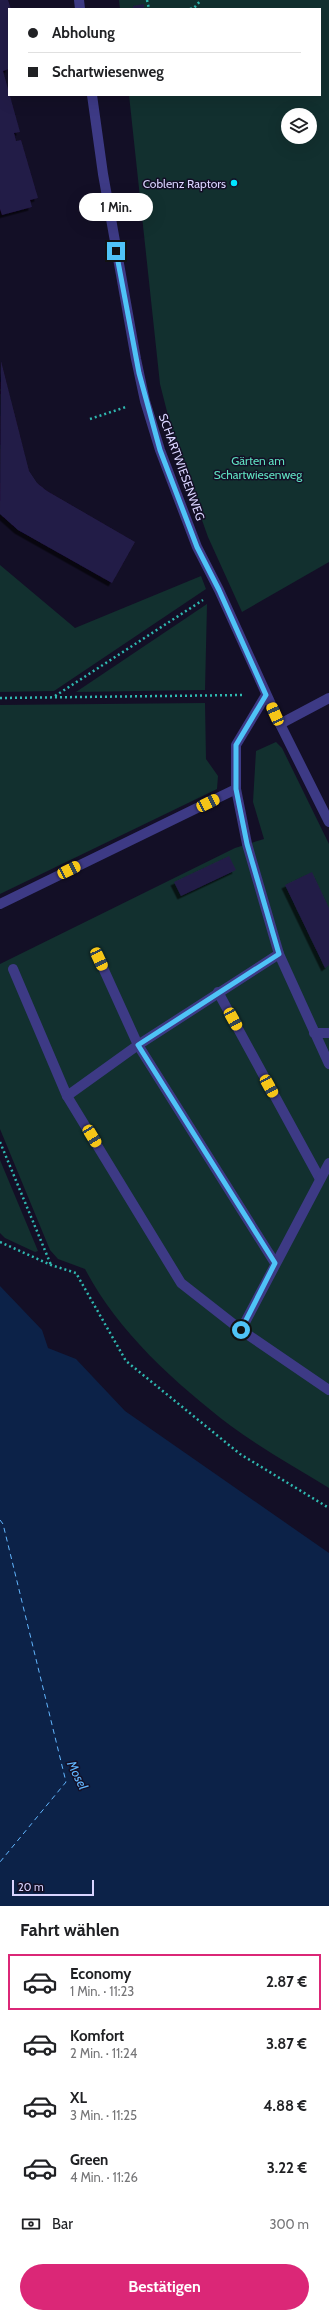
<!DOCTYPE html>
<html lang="de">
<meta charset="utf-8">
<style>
:root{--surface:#fff;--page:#f2f2f2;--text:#202124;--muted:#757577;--line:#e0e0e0;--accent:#db2777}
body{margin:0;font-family:Cabin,sans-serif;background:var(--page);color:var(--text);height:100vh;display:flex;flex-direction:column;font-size:15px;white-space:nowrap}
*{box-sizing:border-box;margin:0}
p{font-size:13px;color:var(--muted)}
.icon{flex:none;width:22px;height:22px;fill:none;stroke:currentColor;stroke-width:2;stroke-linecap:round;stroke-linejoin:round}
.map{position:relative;height:1906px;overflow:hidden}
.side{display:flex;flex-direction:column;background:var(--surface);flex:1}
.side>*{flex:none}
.hud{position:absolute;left:8px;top:8px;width:313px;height:88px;border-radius:0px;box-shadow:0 4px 16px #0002;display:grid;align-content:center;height:88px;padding:0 20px;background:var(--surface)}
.tools{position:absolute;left:281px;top:108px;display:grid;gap:8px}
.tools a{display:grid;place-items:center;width:36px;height:36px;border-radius:50%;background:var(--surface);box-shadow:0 4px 16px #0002;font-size:20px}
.scale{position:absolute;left:12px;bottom:10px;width:82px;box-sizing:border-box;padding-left:4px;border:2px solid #d9d4ff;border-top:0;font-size:11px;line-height:14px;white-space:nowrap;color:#d9d4ff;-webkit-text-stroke:3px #130f26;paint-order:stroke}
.end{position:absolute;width:18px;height:18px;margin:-9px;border:5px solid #4fc3f7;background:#111;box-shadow:0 0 0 2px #111}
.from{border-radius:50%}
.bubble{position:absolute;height:28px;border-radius:14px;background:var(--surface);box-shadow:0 4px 16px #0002;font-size:13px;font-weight:700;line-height:28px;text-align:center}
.car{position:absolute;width:12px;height:24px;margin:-12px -6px;border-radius:5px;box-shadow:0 0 3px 1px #0007;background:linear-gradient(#f5c518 24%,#345 0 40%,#f5c518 0 76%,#345 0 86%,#f5c518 0)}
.hud b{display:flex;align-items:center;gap:14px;height:38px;font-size:15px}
.hud b+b{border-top:1px solid var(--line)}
.hud i{width:10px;height:10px;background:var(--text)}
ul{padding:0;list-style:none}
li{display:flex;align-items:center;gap:12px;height:56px;margin:0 8px 6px;padding:0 12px;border:2px solid transparent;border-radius:0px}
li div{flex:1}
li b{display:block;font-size:15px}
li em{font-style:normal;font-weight:700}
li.current{border-color:var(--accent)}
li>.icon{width:36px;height:36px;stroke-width:1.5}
h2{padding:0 20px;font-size:18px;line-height:48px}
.pay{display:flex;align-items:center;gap:10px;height:44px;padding:0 20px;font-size:15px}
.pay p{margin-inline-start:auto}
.cta{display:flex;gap:8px;margin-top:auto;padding:8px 20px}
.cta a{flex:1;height:46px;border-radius:24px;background:var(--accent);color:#fff;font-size:16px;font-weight:700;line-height:46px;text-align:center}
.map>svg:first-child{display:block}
</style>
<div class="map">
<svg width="329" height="1906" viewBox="0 0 329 1906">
<defs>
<filter id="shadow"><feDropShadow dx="-3.5" dy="3.5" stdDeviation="0" flood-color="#0009"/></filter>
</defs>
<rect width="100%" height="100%" fill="#130f26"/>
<!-- green -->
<g fill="#12302f" fill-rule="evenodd">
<path d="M119,0H329V562L242,612L208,537L176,447L160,384L129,95H320V9H120ZM288,115H310V137H288Z"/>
<polygon points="0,565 75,628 201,576 206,589 54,691 0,692"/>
<polygon points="207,604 205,690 76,692"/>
<polygon points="205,703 206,759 218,776 217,789 0,894 0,705"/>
<path d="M276,742L282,748L329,844V1488C297,1468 262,1449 231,1426C175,1383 118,1332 85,1269L58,1259L50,1250L0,1129V964L235,848L264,839L253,802L256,751Z"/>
<polygon points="0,1160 38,1251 35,1252 5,1238 0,1233"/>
</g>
<!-- water -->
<polygon fill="#0c2248" points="0,1286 42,1330 48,1348 76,1359 125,1411 329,1553 329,1906 0,1906"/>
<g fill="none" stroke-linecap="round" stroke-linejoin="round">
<!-- ferry -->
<polyline stroke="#62b6ff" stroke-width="1" stroke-dasharray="5 4" stroke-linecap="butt" points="0,1520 3,1524 66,1782 0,1862"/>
</g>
<!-- building -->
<g fill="#241b47" filter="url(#shadow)">
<polygon points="0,0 8,0 11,9 9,9 9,69 3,71 20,132 14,133 16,141 21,140 38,198 30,200 32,207 2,215 0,209"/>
<polygon points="144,4 144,9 133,9 133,6"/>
<polygon points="1,361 29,471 37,483 47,491 135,542 112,583 18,530 0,514"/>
<polygon points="229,856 236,870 181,896 174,882"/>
<polygon points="312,872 329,908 329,965 325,968 285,885"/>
</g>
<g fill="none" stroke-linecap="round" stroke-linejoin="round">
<!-- path -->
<g stroke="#2fb8b0" stroke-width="2.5" stroke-dasharray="2 3" stroke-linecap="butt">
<polyline points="147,0 149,9"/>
<polyline points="190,9 194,8 201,0"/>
<polyline points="90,419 126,407"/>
<polyline points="55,696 203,600"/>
<polyline points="0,698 243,695"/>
<polyline points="0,1142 51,1265"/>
<polyline points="0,1242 51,1265 76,1273 126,1361 240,1454 329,1508"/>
</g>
<!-- minor -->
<g stroke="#3d3a85" stroke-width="10">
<polyline points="79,0 80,9"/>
<polyline points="92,95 103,174 136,359 145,401 160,450 197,547 219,590 280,724 329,822"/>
<polyline points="266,695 236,745 236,789 247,844 279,954 329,1064"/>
<polyline points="280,724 329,698"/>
<polyline points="0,904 236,789"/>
<polyline points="99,959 138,1045 275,1263"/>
<polyline points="13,969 67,1096 181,1283 241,1330 329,1390"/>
<polyline points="218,992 320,1179"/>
<polyline points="314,1033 329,1033"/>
<polyline points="67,1096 138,1045 279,954"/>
<polyline points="241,1330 329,1163"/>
</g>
</g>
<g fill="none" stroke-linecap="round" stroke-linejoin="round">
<!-- route -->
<polyline stroke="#4fc3f7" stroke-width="5" points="116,251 139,373 160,450 197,547 219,590 266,695 236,745 236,789 247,844 279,954 138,1045 275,1263 241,1330"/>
</g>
<!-- markers -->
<circle fill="#00e5ff" stroke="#130f26" stroke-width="1.5" cx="234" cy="183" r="4"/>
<g text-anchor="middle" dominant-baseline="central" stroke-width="3" stroke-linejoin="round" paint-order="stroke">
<!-- poi labels -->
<g font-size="12" fill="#d9d4ff" stroke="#130f26" text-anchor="end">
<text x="226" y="183">Coblenz Raptors</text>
</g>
<!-- park labels -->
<g font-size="12" fill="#5fe0c0" stroke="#130f26">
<text x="258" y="460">Gärten am<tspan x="258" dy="14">Schartwiesenweg</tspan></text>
</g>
<!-- street labels -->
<g font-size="12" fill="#d9d4ff" stroke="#130f26">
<text transform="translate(182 467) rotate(70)">SCHARTWIESENWEG</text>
</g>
<!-- water labels -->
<g font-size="13" font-style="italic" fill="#62b6ff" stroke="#130f26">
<text transform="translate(78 1775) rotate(64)">Mosel</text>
</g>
</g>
</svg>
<div class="tools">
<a><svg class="icon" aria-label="layers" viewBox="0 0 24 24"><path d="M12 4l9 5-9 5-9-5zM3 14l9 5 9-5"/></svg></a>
</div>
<div class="scale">20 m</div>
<i class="end from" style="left:241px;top:1330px"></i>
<i class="end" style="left:116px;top:251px"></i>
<div class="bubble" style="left:79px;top:193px;width:74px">1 Min.</div>
<i class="car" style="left:275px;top:714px;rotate:336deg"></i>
<i class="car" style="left:208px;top:803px;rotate:64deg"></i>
<i class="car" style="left:69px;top:870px;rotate:64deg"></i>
<i class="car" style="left:99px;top:959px;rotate:155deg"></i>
<i class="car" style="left:233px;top:1019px;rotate:151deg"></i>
<i class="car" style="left:269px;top:1086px;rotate:151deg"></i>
<i class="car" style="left:92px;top:1136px;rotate:149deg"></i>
<div class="hud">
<b><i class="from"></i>Abholung</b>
<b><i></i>Schartwiesenweg</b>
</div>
</div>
<section class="side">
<h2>Fahrt wählen</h2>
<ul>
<li class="current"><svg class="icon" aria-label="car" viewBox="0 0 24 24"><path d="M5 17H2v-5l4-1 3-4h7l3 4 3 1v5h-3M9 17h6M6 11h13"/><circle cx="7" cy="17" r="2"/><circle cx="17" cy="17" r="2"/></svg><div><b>Economy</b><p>1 Min. · 11:23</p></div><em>2.87 €</em></li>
<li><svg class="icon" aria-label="car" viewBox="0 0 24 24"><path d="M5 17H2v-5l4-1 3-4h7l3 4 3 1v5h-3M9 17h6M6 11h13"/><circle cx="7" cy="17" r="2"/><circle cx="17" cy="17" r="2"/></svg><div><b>Komfort</b><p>2 Min. · 11:24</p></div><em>3.87 €</em></li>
<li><svg class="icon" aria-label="car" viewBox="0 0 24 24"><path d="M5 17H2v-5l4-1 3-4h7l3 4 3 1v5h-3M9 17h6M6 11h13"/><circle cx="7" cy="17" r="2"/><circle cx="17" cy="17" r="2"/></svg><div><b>XL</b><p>3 Min. · 11:25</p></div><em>4.88 €</em></li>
<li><svg class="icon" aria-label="car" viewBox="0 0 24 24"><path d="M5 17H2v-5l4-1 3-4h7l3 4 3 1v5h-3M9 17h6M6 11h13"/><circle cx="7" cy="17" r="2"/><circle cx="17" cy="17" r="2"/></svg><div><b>Green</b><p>4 Min. · 11:26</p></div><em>3.22 €</em></li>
</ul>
<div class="pay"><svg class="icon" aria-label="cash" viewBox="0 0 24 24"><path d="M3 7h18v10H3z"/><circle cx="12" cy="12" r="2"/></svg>Bar<p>300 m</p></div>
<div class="cta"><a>Bestätigen</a></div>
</section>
